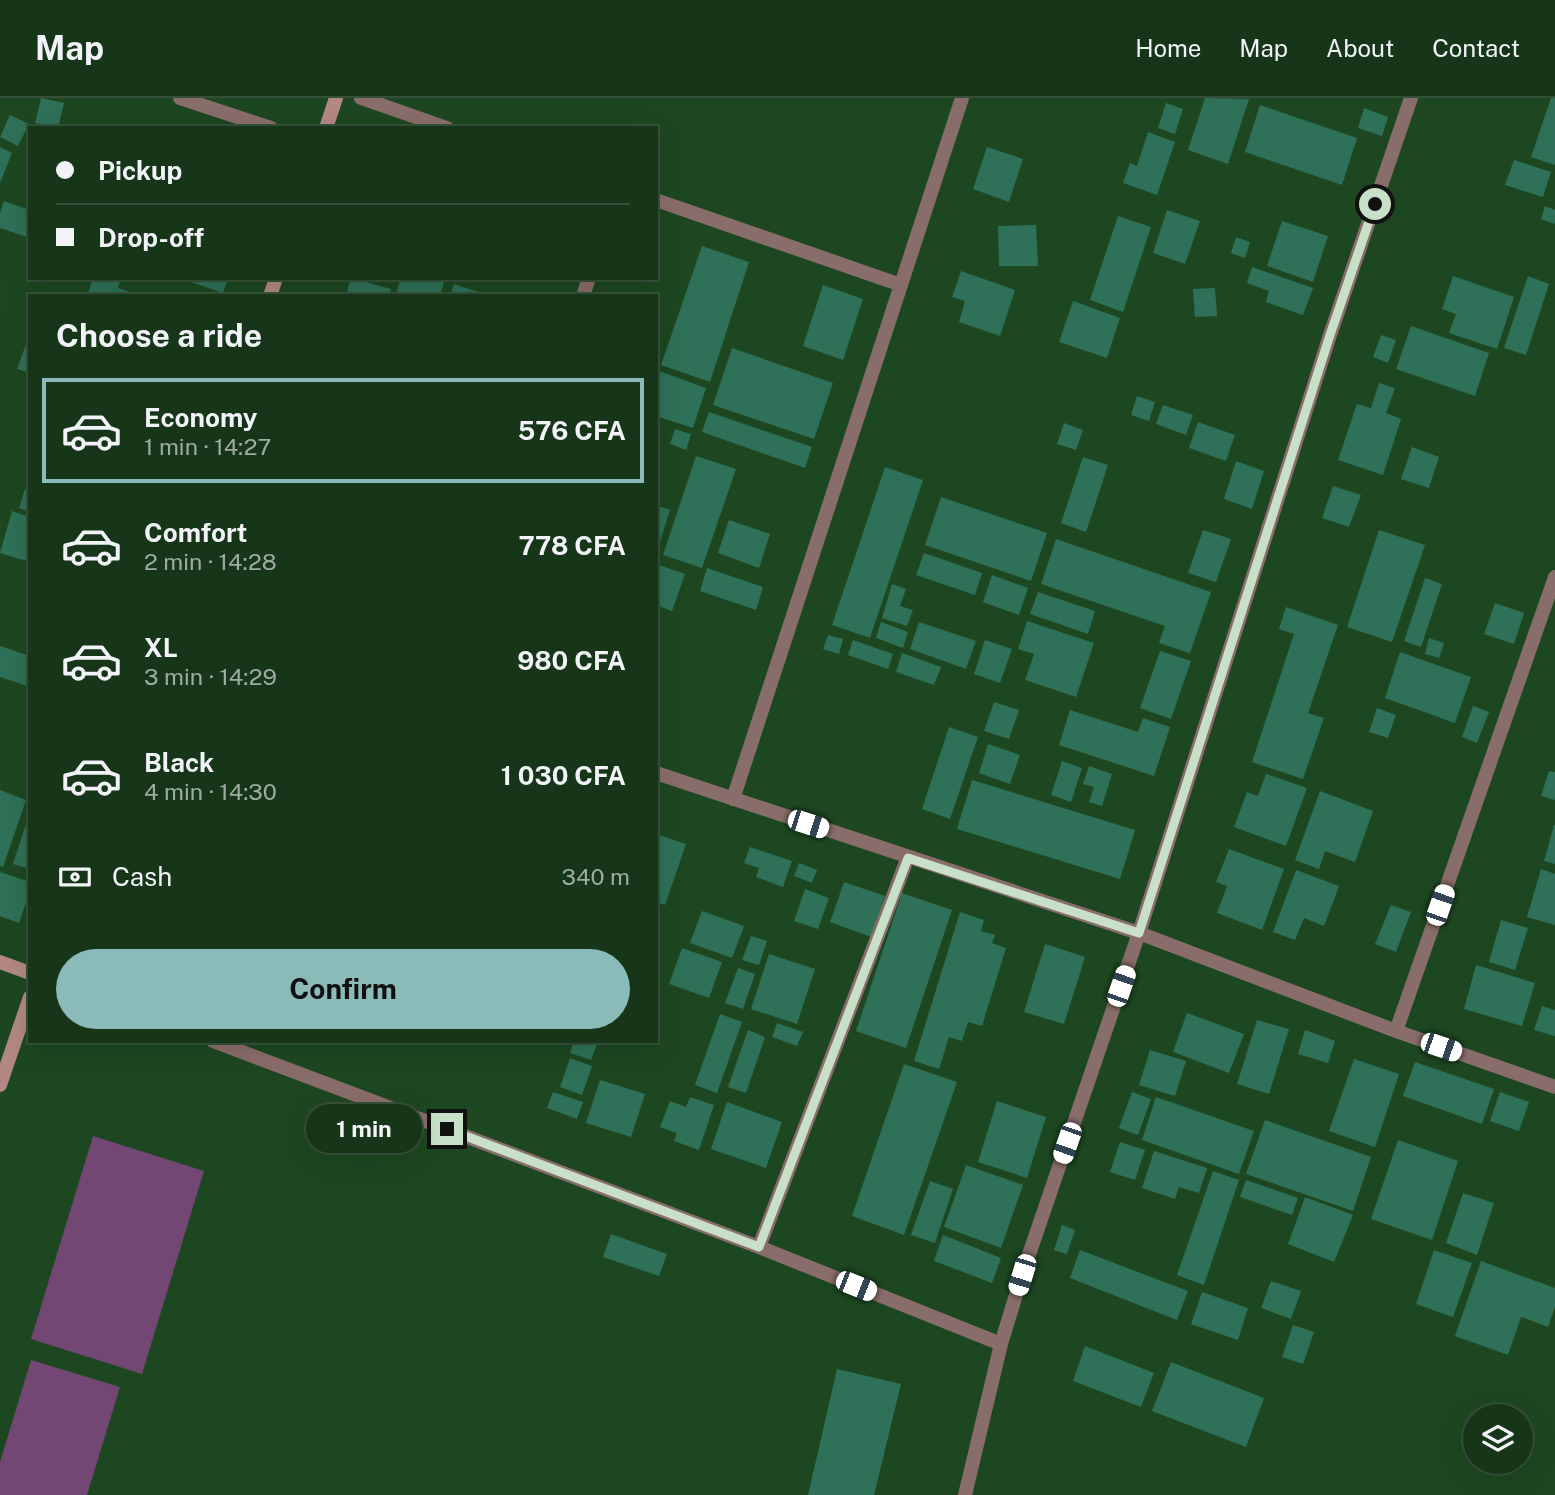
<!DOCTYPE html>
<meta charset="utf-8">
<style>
:root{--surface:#163519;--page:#1f3d22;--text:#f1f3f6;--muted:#9eaba2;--line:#355038;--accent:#8bbbb9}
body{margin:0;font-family:"Public Sans",sans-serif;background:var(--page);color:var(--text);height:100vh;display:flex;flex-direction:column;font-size:26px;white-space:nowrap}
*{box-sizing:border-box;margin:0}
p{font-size:23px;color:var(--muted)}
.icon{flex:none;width:38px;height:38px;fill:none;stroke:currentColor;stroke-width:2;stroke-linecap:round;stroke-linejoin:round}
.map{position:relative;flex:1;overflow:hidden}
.panel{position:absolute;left:28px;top:196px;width:630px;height:749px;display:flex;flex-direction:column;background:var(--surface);border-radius:0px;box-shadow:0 7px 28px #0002,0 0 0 2px var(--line)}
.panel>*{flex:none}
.top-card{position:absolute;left:28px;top:28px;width:630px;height:154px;border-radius:0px;box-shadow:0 7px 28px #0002,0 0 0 2px var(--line);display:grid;align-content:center;height:154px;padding:0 28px;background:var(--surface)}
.controls{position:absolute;left:1463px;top:1306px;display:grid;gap:14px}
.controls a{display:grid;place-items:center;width:70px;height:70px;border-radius:50%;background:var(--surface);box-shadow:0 7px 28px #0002,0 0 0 2px var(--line);font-size:35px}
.end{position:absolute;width:32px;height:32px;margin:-16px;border:9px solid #c8dfc8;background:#111;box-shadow:0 0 0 4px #111}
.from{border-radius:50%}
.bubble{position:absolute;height:49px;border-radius:24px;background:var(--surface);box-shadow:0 7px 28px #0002,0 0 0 2px var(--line);font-size:23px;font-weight:700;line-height:49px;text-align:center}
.car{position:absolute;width:21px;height:42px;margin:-21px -10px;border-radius:9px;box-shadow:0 0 5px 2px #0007;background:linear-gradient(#fff 24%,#345 0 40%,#fff 0 76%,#345 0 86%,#fff 0)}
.top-card b{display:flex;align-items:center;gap:24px;height:66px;font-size:26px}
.top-card b+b{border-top:2px solid var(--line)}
.top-card i{width:18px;height:18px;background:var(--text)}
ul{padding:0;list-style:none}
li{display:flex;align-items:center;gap:21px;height:105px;margin:0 14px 10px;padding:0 14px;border:4px solid transparent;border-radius:0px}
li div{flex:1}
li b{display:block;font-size:26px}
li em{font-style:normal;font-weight:700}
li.current{border-color:var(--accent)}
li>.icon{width:63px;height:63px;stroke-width:1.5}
h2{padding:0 28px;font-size:32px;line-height:84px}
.pay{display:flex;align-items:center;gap:18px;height:77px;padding:0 28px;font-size:26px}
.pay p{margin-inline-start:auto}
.primary-button{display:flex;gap:14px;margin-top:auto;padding:14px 28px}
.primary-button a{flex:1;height:80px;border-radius:42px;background:var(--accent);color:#111;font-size:28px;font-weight:700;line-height:80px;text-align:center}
header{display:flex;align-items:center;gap:42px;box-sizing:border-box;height:98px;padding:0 35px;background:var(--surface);border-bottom:2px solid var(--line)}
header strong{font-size:33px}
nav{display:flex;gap:38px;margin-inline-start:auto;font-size:24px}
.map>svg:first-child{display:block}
</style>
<header>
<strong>Map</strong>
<nav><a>Home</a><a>Map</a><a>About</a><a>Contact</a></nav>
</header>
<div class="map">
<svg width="1555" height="1397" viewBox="0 0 1555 1397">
<rect width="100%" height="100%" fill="#1d4721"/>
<!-- green -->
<g fill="#724773">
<polygon points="93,1038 204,1073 142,1276 31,1241"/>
<polygon points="31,1262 120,1289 87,1397 0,1397 0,1364"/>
</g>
<!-- building -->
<g fill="#2f7158">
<polygon points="41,0 64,5 58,30 35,25"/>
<polygon points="1205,0 1249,1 1228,66 1188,52"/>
<polygon points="1551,0 1555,0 1555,67 1531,59"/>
<polygon points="1166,5 1183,11 1175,36 1158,30"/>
<polygon points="1260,7 1357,40 1342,87 1245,54"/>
<polygon points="1364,10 1388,19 1382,38 1358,30"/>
<polygon points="10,17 29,26 18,48 0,39"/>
<polygon points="1148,34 1175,44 1157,97 1123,85 1130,65 1137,68"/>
<polygon points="0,49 12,55 0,85"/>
<polygon points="987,49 1023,61 1009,104 973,91"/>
<polygon points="1514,62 1551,74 1543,99 1505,87"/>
<polygon points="4,103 30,112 30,140 0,130 0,115"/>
<polygon points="1545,108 1555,112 1555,126 1541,121"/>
<polygon points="1167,112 1200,123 1185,166 1153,155"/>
<polygon points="1118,118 1151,129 1123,214 1090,202"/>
<polygon points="1282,123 1328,138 1313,184 1267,168"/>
<polygon points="1036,127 1038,168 999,168 998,128"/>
<polygon points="1236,139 1250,144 1245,160 1231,155"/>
<polygon points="702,148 749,164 710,284 661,267"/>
<polygon points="1252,169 1313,190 1303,217 1266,204 1269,193 1247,185"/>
<polygon points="961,173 1015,192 1000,238 959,224 965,203 952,199"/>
<polygon points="1453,178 1514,199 1497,251 1449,235 1456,216 1442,211"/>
<polygon points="1528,178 1549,186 1526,257 1504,250"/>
<polygon points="93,180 121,180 118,190 130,194 129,198 87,198"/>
<polygon points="192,180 228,180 223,195 191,184"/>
<polygon points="351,180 391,191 389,198 360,198 347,193"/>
<polygon points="401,180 445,180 440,198 395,198"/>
<polygon points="454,186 488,197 488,198 450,198"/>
<polygon points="823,187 863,201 843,262 803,248"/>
<polygon points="1215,190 1217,218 1195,219 1193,191"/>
<polygon points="1073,203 1120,220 1107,260 1059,244"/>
<polygon points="1411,228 1489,255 1475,298 1396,271"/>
<polygon points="30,235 30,275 17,271"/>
<polygon points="1381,237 1396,242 1388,265 1373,259"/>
<polygon points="732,250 833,285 814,341 713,307"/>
<polygon points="656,272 706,290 693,330 656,318"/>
<polygon points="1379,285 1395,290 1386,315 1401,321 1383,377 1338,362 1357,306 1371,310"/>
<polygon points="1137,298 1155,304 1149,323 1131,317"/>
<polygon points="1163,307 1193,317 1186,337 1156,326"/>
<polygon points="709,314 812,349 805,370 702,334"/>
<polygon points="1198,324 1235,337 1226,363 1189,350"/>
<polygon points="1064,325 1083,332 1076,352 1057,346"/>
<polygon points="675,331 691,336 686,352 670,346"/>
<polygon points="1412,349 1439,359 1429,390 1401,381"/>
<polygon points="696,358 736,371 702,470 663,457"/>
<polygon points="1083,359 1108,367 1086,434 1061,425"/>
<polygon points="1236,363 1264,373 1252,411 1224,401"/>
<polygon points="885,369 923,382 870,540 832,527"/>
<polygon points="1333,388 1361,397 1349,429 1322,420"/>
<polygon points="25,391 30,393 30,414 19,410"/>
<polygon points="941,399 1047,435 1031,483 925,447"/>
<polygon points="656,407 670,412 657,453 656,453"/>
<polygon points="12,413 30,419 30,464 0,455"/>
<polygon points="729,422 770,436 759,470 718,455"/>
<polygon points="1203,432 1231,441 1216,484 1188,475"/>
<polygon points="1379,432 1425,447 1392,544 1347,529"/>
<polygon points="1056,441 1211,494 1190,555 1159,545 1165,528 1041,486"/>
<polygon points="924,455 982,475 975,497 916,477"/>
<polygon points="659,467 685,476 672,513 656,507 656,475"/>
<polygon points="707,470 763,489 756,512 700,493"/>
<polygon points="992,477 1028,490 1019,517 983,504"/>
<polygon points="1425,480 1442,486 1421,549 1404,543"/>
<polygon points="892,486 906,491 900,508 913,512 907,528 882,520"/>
<polygon points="1038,494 1095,513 1088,536 1030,516"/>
<polygon points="1495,505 1524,515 1514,546 1484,536"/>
<polygon points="1286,509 1338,527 1308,615 1324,620 1303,681 1252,664 1294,536 1279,531"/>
<polygon points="1027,523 1094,545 1076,599 1025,582 1034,556 1018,551"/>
<polygon points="881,524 908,534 903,550 876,540"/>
<polygon points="919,524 976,543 966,571 910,551"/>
<polygon points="828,537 843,541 839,556 823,551"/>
<polygon points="1429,540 1444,545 1439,560 1425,556"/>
<polygon points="853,542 893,556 888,571 848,557"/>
<polygon points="985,542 1012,551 1000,585 974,576"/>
<polygon points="0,548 30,558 30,589 0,579"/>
<polygon points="1160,553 1191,563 1171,621 1140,610"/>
<polygon points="1400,554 1471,579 1455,625 1385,600"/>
<polygon points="902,555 941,569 934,587 896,574"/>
<polygon points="994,604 1019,612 1009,641 984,633"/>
<polygon points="1473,608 1489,614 1477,645 1462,639"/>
<polygon points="1377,610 1396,617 1388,640 1369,634"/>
<polygon points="1070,612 1138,634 1143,620 1170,629 1154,678 1059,647"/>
<polygon points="949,629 978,639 950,721 922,711"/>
<polygon points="988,646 1020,657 1010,686 979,675"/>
<polygon points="1062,663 1082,670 1071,704 1051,697"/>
<polygon points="1089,668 1112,676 1102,708 1089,704 1094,689 1083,686"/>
<polygon points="1549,673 1555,674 1555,702 1541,698"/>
<polygon points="1266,676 1307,690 1286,748 1234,729 1247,694 1258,698"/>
<polygon points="972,682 1135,732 1120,781 957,731"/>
<polygon points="0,692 26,702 3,769 0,768"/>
<polygon points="1320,693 1373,713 1355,764 1325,753 1319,771 1295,762"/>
<polygon points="29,717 30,717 30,771 13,766"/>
<polygon points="1554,727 1555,728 1555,766 1544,763"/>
<polygon points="656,736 686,746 665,807 656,804"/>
<polygon points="750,749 792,763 783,789 756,779 759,770 744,765"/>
<polygon points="1229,751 1284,771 1262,832 1217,815 1227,788 1216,784"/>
<polygon points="799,765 817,772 812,785 794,778"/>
<polygon points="1541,771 1555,776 1555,827 1527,819"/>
<polygon points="1296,772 1339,788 1324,828 1304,820 1295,842 1273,834"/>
<polygon points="0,774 30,784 30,793 19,825 0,818"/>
<polygon points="844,784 885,798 871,839 830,824"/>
<polygon points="805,791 829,800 818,831 794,823"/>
<polygon points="902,795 952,812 906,950 856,933"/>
<polygon points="1391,807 1411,814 1396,854 1375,846"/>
<polygon points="702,813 744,828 732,860 690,845"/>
<polygon points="960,814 984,822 981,833 995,837 992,845 1006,850 982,928 968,924 962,943 949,939 939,971 914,963"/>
<polygon points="1501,822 1528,830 1515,872 1489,864"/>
<polygon points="751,838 767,843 759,867 742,862"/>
<polygon points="1045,846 1085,859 1064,926 1024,914"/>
<polygon points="682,850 722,864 709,900 669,886"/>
<polygon points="769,856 815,871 797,926 751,911"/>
<polygon points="1476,867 1535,885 1522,928 1464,911"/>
<polygon points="738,870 755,876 743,911 725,905"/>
<polygon points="1542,908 1555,912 1555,938 1534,932"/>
<polygon points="1187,915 1244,936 1229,975 1173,954"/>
<polygon points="720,916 742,924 717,995 695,987"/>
<polygon points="1257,922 1289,931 1269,996 1237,986"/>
<polygon points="777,925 803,934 797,948 772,939"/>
<polygon points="748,932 765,939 746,995 728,989"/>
<polygon points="1305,932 1335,943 1328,965 1298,956"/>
<polygon points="574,943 598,943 591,962 570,955"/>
<polygon points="1150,952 1186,963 1175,998 1139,987"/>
<polygon points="570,960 592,968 582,997 560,989"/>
<polygon points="1354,961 1399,976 1375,1049 1329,1033"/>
<polygon points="1415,964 1494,991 1482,1026 1403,998"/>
<polygon points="904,966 957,984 904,1137 852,1118"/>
<polygon points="600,982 645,996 631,1039 586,1025"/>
<polygon points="553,994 583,1004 577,1021 547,1010"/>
<polygon points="1132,994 1151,1001 1138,1037 1119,1030"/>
<polygon points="1500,994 1529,1004 1519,1033 1490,1023"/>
<polygon points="690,999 714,1007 699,1052 674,1043 677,1035 660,1029 670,1003 686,1009"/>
<polygon points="1156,999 1254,1033 1239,1076 1142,1042"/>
<polygon points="997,1003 1046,1019 1027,1080 978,1064"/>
<polygon points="727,1004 782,1024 766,1070 711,1051"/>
<polygon points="1265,1022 1371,1059 1353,1113 1246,1076"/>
<polygon points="1398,1042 1458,1063 1432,1142 1371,1121"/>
<polygon points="1120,1044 1145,1052 1135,1082 1110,1074"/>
<polygon points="1154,1053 1207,1070 1199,1095 1179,1089 1175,1101 1142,1090"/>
<polygon points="966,1067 1023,1087 1001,1150 944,1129"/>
<polygon points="1213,1073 1239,1082 1204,1187 1177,1177"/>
<polygon points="1246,1082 1298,1100 1292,1117 1240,1099"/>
<polygon points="930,1083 953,1091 935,1145 911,1137"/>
<polygon points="1463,1095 1494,1105 1477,1157 1446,1145"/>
<polygon points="1305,1099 1353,1117 1334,1164 1288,1146"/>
<polygon points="1062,1127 1075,1132 1067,1156 1054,1152"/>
<polygon points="611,1136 667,1156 659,1178 603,1159"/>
<polygon points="943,1137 1001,1160 992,1185 934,1163"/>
<polygon points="1080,1152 1188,1193 1177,1222 1070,1180"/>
<polygon points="1434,1152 1472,1165 1453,1219 1416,1206"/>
<polygon points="1481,1163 1555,1190 1555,1209 1548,1229 1521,1219 1508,1257 1455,1238"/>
<polygon points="1271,1183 1301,1193 1291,1221 1261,1210"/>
<polygon points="1202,1194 1248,1210 1238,1242 1191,1226"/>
<polygon points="1293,1227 1314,1234 1303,1266 1282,1259"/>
<polygon points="1085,1248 1154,1275 1141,1309 1073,1283"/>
<polygon points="1171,1264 1264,1300 1246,1349 1152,1313"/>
<polygon points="837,1271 901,1286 874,1397 808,1397"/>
</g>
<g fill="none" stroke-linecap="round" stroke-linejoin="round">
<!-- street -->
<g stroke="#896d6a" stroke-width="14">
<polyline points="180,0 271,30"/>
<polyline points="361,0 447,30"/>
<polyline points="656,102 901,187"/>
<polyline points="583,198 589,180"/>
<polyline points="656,675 1139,835 1396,933 1555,989"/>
<polyline points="733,701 962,0"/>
<polyline points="1396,933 1555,479"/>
<polyline points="213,943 759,1149 1001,1246"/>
<polyline points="759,1149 908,759"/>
<polyline points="965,1397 1001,1246 1022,1177 1139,835 1330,237 1411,0"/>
</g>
<!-- secondary -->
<g stroke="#b38884" stroke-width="14">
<polyline points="326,30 336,0"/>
<polyline points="270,198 276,180"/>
<polyline points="0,864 30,875"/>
<polyline points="0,987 30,899"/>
</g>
</g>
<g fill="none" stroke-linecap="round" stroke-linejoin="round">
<!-- route -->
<polyline stroke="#c8dfc8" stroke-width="9" points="447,1031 759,1149 908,760 1139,835 1330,237 1375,106"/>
</g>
</svg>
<div class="controls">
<a><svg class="icon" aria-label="layers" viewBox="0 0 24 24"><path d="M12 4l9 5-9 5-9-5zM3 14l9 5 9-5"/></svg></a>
</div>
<i class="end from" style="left:1375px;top:106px"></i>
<i class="end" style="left:447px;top:1031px"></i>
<div class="bubble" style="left:306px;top:1006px;width:116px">1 min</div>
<i class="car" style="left:808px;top:726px;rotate:108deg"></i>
<i class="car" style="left:1440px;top:807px;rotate:19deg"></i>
<i class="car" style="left:1121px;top:888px;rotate:19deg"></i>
<i class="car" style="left:1441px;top:949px;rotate:109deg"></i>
<i class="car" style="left:1067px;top:1045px;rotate:199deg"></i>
<i class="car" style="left:1022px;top:1177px;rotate:197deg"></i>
<i class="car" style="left:856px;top:1188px;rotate:112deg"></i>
<div class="top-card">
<b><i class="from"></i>Pickup</b>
<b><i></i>Drop-off</b>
</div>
<section class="panel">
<h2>Choose a ride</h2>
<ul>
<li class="current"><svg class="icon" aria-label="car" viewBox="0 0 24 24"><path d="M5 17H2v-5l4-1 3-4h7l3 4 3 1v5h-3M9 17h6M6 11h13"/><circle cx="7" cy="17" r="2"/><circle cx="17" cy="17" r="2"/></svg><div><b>Economy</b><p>1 min · 14:27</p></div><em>576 CFA</em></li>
<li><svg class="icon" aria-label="car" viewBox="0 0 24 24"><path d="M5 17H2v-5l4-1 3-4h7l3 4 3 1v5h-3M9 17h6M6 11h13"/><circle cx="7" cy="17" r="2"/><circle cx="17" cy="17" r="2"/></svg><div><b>Comfort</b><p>2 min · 14:28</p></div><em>778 CFA</em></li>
<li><svg class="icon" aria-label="car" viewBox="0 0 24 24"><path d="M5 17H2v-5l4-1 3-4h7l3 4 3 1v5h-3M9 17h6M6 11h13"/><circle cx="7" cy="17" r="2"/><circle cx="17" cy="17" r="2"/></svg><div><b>XL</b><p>3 min · 14:29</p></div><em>980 CFA</em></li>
<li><svg class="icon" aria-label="car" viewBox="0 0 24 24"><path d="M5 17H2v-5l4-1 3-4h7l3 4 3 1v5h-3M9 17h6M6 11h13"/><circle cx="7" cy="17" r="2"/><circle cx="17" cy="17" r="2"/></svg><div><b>Black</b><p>4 min · 14:30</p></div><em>1 030 CFA</em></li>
</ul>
<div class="pay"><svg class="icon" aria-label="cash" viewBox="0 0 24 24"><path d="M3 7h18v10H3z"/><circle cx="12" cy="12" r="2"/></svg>Cash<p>340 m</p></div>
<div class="primary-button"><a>Confirm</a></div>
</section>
</div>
